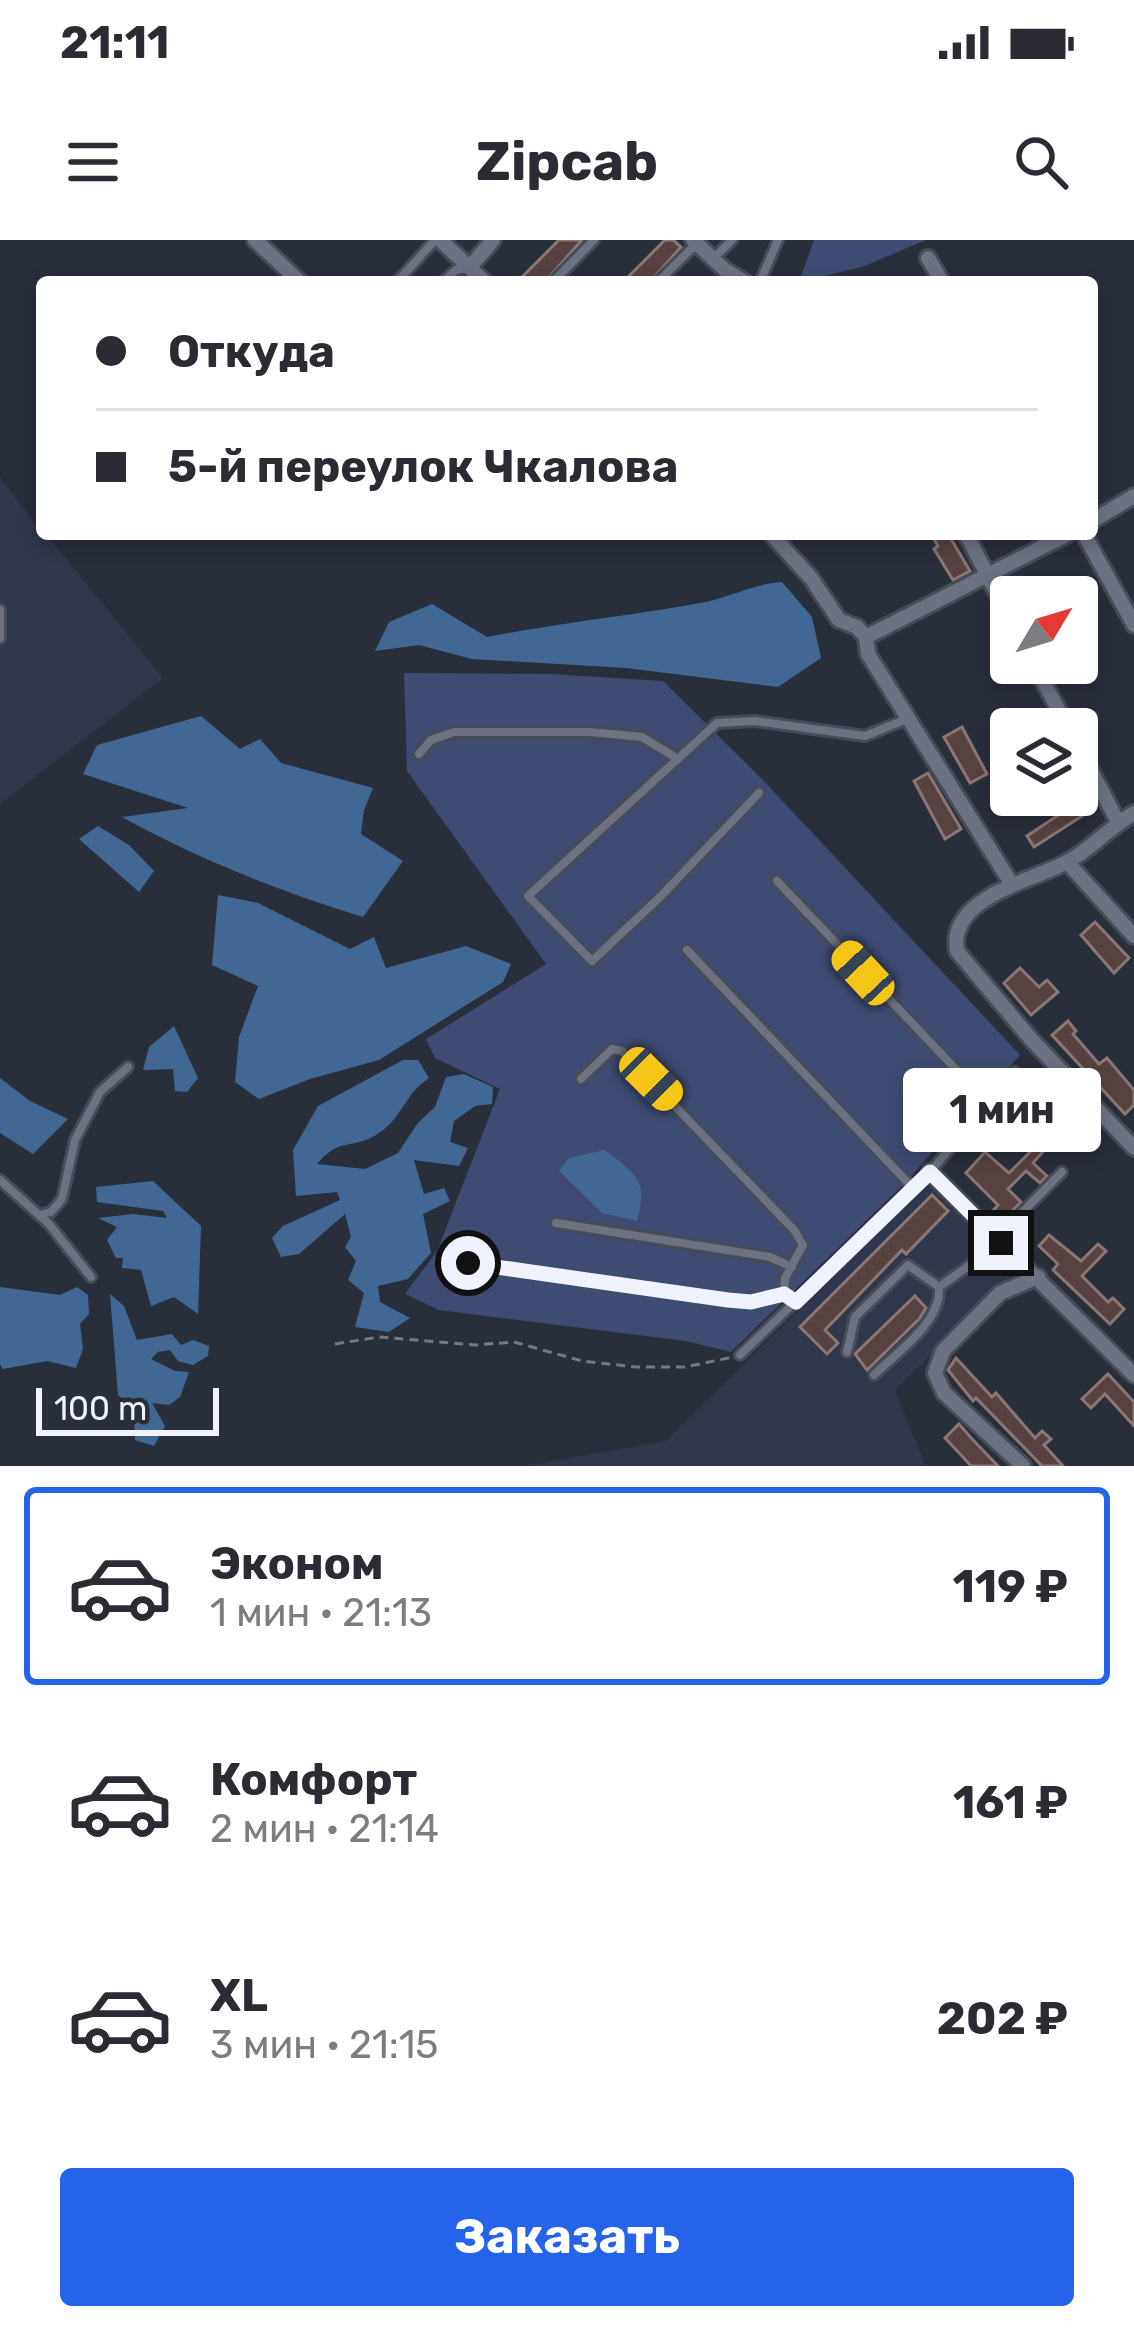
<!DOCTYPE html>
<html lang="ru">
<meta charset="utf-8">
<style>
:root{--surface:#fff;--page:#f7f7f7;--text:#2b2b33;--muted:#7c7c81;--line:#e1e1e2;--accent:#2563eb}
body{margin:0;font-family:Rubik,sans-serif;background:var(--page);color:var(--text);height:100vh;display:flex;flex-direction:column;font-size:45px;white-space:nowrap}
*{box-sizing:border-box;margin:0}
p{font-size:39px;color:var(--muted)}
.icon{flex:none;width:66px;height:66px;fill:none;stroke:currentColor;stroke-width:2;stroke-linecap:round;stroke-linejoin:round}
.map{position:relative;height:1226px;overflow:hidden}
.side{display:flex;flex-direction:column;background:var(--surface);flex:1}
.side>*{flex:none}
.hud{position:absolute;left:36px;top:36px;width:1062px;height:264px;border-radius:12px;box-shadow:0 6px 18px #0003;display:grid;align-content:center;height:264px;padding:0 60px;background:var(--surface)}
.needle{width:78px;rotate:52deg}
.controls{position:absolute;left:990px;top:336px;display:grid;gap:24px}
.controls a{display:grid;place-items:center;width:108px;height:108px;border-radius:12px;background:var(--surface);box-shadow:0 6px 18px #0003;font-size:60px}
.scale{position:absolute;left:36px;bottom:30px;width:183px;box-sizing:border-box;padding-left:12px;border:6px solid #f0f3fc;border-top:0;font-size:33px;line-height:42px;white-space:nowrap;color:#f0f3fc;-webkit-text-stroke:9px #292e3b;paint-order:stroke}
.end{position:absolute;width:54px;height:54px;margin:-27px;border:15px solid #f0f3fc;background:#111;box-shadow:0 0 0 6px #111}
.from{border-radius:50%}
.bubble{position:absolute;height:84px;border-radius:12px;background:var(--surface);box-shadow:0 6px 18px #0003;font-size:39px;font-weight:700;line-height:84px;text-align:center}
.car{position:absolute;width:36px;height:72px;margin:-36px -18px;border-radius:15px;box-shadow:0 0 9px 3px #0007;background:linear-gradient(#f5c518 24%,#345 0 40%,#f5c518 0 76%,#345 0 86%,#f5c518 0)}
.hud b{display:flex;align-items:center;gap:42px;height:114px;font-size:45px}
.hud b+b{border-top:3px solid var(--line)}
.hud i{width:30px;height:30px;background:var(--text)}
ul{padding:21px 0 0;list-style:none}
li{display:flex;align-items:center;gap:36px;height:198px;margin:0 24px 18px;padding:0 36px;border:6px solid transparent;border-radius:12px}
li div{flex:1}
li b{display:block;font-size:45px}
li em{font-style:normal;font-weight:700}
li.on{border-color:var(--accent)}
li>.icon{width:108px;height:108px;stroke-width:1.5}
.button{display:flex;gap:24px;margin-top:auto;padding:24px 60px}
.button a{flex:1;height:138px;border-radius:12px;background:var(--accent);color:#fff;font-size:48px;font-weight:700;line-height:138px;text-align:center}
.status{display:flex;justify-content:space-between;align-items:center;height:84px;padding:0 60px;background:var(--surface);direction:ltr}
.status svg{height:33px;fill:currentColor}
header{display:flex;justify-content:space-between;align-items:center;height:156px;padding:0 60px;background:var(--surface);font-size:54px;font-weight:700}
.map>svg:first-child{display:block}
</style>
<div class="status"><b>21:11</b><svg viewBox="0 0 49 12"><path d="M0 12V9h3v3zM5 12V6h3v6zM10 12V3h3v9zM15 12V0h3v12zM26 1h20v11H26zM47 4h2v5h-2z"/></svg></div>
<header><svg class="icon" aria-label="menu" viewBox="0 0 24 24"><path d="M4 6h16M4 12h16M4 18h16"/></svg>Zipcab<svg class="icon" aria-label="search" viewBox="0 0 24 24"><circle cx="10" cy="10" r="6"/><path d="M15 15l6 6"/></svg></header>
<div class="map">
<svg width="1134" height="1226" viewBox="0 0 1134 1226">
<rect width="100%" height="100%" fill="#292e3b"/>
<!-- built -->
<g fill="#30374b">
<polygon points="0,237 42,294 46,294 163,438 0,564"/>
<polygon points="932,940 1020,1026 895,1151 926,1226 525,1226 665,1201"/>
</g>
<!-- green -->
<g fill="#3f4b73">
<polygon points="814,0 926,0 862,27 799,42"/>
<polygon points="404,433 550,434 663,441 761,538 1020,815 901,947 731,1112 686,1101 439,1070 405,1054 437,1011 500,849 435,818 426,799 546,724 407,531"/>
</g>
<!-- water -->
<g fill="#416894">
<path d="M782,342L812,377L821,418L778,447L626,428L472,419L419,405L375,411L389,382L432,364L487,397C558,383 629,376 700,363C729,358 752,344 782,342Z"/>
<path d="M201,476L240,509L260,499L281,523L373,548L364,570L361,594L403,621L363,677C279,651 200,620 122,577L188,568L83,534L97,505Z"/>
<polygon points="98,586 129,605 154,631 139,652 79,599"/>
<polygon points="218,655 258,663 350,709 374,697 386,728 466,706 511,724 503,742 379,820 310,839 259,859 235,842 239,797 258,746 212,725"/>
<polygon points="174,786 198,838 187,852 175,851 173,829 143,830 149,807"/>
<path d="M403,820H418L429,838C402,856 404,878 376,895C351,910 341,896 317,924L365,929L398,913L417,884L435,867L446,837L464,834L493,847L492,864L475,866L454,881L450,902L468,908L459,926L414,920L424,954L444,948L450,961L423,974L431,1013L408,1039L378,1046L380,1062L410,1078L389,1092L355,1087L364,1053L348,1040L356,1021L345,1007L351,997L345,974L299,1014L281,1017L272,998L283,986L340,960L337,952L296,956L293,910L318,866Z"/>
<polygon points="0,838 30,861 68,879 33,914 0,893"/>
<path d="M604,910C635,932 649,941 637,981L602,973L559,931L569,918Z"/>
<polygon points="153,941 201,986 198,1074 174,1057 151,1066 141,1030 122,1028 123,1018 116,1018 107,1000 117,987 98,978 133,974 167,978 163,971 97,962 96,947"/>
<polygon points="0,1047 60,1055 77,1047 88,1055 89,1074 80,1084 83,1109 76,1128 47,1121 3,1129 0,1125"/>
<polygon points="110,1054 124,1066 137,1100 172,1094 181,1105 193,1100 209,1106 208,1116 193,1125 178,1121 170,1110 158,1112 151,1119 175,1131 189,1132 180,1157 169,1165 152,1163 165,1186 154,1206 135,1200 134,1169 118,1155"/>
</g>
<!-- building -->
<g fill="#564341" stroke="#8b7674" stroke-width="3">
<polygon points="559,0 582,0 545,42 517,42"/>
<polygon points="665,0 673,0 681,7 650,42 623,42"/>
<polygon points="931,294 948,294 970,331 953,340 934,309 938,306"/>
<polygon points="962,487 987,534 970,543 944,497"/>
<polygon points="928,533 961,589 945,599 914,541"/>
<polygon points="1053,555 1072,555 1085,574 1034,607 1027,596 1057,576 1045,560"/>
<polygon points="1095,682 1129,718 1114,733 1081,695"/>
<polygon points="1020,728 1039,747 1047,740 1058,752 1031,775 1004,743"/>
<polygon points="1068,781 1076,791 1073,794 1099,824 1107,818 1134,850 1134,865 1125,874 1052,795"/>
<polygon points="1042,883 1056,897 1033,923 1047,936 1040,943 1026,931 1008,949 1021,962 1001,982 992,972 998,965 966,933 985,912 1009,933 1034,908 1026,901"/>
<polygon points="932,955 948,971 906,1014 902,1010 825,1090 838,1103 827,1114 800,1087"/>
<polygon points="1049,995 1081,1021 1098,1004 1106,1011 1082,1036 1108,1062 1113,1058 1124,1069 1110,1084 1053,1030 1058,1024 1039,1006"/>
<polygon points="915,1056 926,1068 919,1079 867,1130 855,1114"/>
<polygon points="956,1118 992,1157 996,1153 1035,1198 1042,1191 1051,1199 1044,1205 1063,1226 1042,1226 976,1158 973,1161 948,1130"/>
<polygon points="1108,1134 1134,1162 1134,1186 1105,1154 1091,1168 1082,1159"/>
<polygon points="959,1184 973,1200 998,1226 971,1226 962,1216 945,1198"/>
</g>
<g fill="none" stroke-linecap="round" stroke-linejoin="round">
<!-- service casing -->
<g stroke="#474b56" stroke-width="14">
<g id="service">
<polyline points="714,18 732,0"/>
<polyline points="397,42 435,0"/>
<polyline points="443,42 456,30 467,28"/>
<polyline points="553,42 594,0"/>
<polyline points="658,42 695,5"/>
<polyline points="760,42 778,0"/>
<polyline points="0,370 0,398"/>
<polyline points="419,514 431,500 454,492 590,492 642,497 678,519"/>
<polyline points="759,553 660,657 592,721 528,656 717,483 755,481 865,496 907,479"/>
<polyline points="777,641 987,862"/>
<polyline points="687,710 913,948"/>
<polyline points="581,839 612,809 622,811 794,990 803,1005 785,1038 784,1054 796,1062"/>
<polyline points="0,940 49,984 91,1037"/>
<polyline points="40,975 51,972 62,959 75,900 100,852 128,827"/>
<polyline points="556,983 770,1017 792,1027"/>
<polyline points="998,997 1062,932"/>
<polyline points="468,1023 728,1060 751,1062 784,1054"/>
<polyline points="847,1112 855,1077 908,1025 939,1047 1001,1003"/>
<polyline points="740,1115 930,932 1015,832"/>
<path d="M874,1135C897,1112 942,1082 939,1047"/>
</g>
</g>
<!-- minor casing -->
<g stroke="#474b56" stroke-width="20">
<g id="minor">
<polyline points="255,0 300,42"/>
<polyline points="440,0 485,42"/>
<polyline points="693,0 725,30 745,42"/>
<polyline points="928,18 942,42"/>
<polyline points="470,27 493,0"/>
<polyline points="1092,281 1134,256"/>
<polyline points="771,294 811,338 839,380 857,387 866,397 868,414 1011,643"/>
<polyline points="966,294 1011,380"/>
<polyline points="1084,294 1134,385"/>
<polyline points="866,397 1068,294"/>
<polyline points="1033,423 1069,489"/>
<polyline points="1077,504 1118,582"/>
<path d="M1134,573C1109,587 1090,611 1065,623C1031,641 947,658 957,711L1030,798L1134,908"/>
<polyline points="1067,622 1134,696"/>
<polyline points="930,932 1134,1135"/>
<polyline points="1023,1226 944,1153 935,1133 943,1111 1000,1053 1038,1037"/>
</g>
</g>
<!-- path -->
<polyline stroke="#757985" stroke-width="3" stroke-dasharray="9 6" stroke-linecap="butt" points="335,1104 379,1097 475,1105 514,1102 582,1121 636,1127 685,1127 733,1117"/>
<!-- service -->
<use href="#service" stroke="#6d7282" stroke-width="8"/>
<!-- minor -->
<use href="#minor" stroke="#6d7282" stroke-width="14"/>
</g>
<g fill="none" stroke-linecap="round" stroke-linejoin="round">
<!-- route -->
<polyline stroke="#f0f3fc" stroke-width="15" points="468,1023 728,1060 751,1062 784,1054 796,1062 930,932 1001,1003"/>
</g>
</svg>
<div class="controls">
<a><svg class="needle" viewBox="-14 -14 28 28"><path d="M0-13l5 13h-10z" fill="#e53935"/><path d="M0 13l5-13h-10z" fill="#7c7c81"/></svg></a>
<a><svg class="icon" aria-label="layers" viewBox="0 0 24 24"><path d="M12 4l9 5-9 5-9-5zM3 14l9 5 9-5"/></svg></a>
</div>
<div class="scale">100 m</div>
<i class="end from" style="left:468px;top:1023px"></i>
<i class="end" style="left:1001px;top:1003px"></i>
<div class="bubble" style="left:903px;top:828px;width:198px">1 мин</div>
<i class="car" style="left:863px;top:733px;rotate:317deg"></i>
<i class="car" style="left:651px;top:839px;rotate:135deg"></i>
<div class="hud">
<b><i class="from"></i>Откуда</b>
<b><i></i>5-й переулок Чкалова</b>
</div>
</div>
<section class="side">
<ul>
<li class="on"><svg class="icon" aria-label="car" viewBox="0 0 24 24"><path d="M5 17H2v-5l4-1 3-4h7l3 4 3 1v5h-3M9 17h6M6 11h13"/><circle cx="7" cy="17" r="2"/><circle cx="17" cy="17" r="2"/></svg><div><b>Эконом</b><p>1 мин · 21:13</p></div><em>119 ₽</em></li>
<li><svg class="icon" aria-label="car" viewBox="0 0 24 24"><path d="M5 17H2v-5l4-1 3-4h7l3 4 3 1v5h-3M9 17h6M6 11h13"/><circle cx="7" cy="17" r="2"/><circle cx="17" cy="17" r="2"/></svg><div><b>Комфорт</b><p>2 мин · 21:14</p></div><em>161 ₽</em></li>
<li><svg class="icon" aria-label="car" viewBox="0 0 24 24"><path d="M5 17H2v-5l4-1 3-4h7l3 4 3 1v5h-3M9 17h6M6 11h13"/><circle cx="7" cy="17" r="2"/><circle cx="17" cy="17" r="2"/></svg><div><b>XL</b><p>3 мин · 21:15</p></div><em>202 ₽</em></li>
</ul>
<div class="button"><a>Заказать</a></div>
</section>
